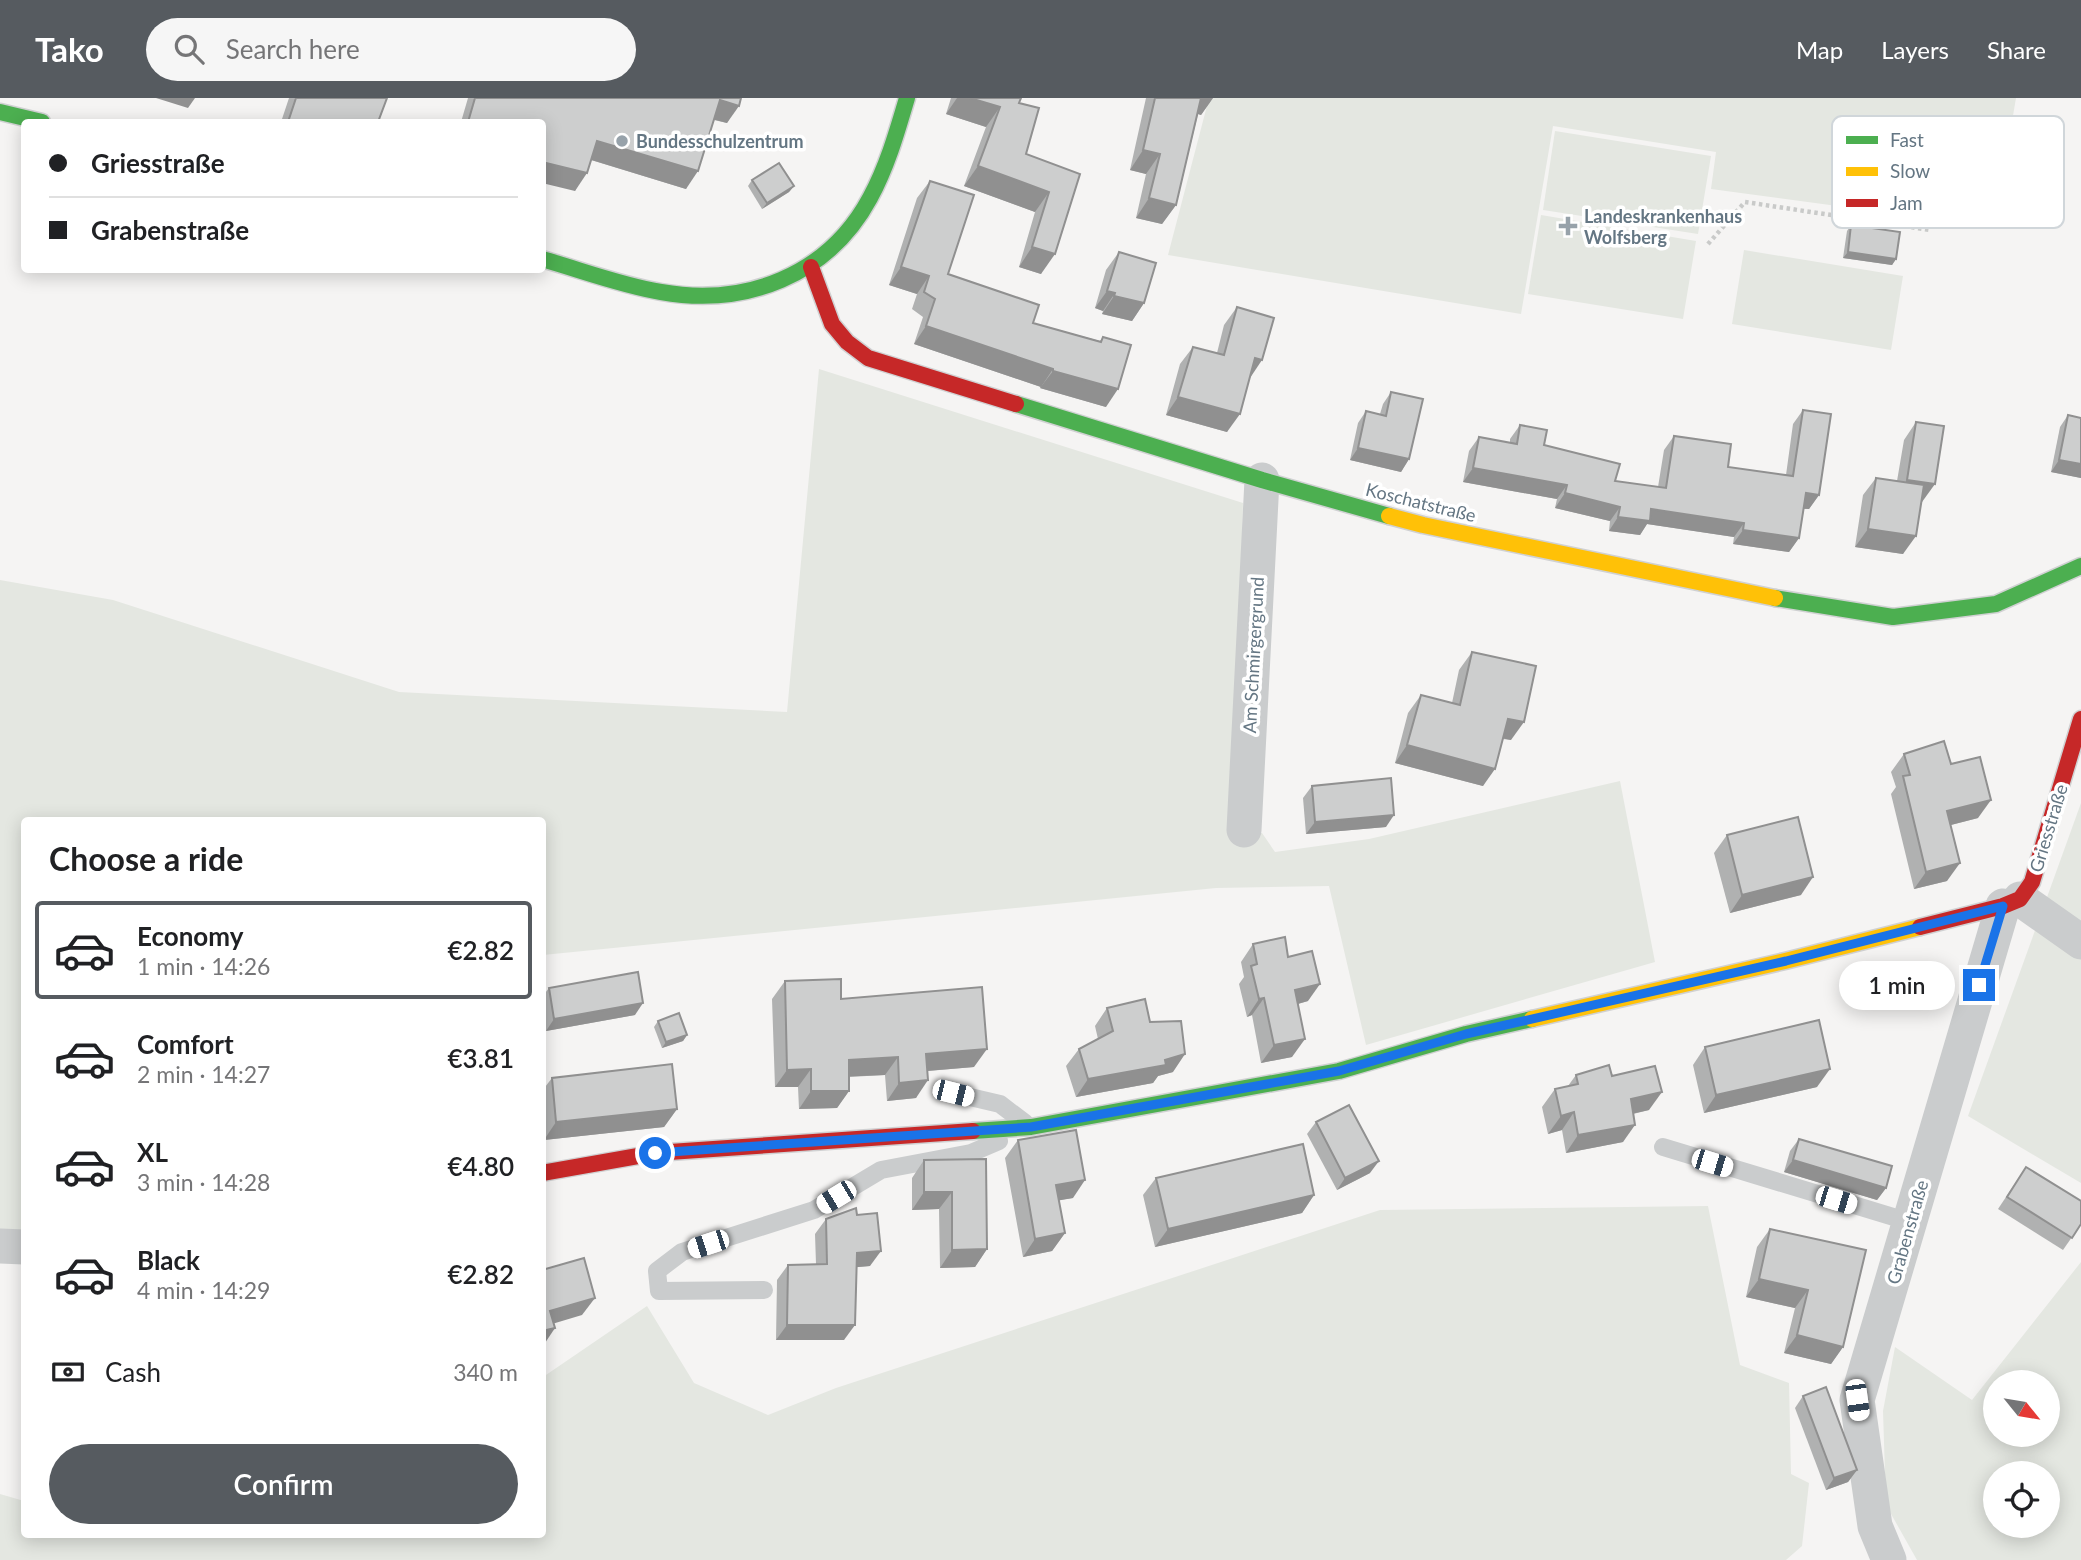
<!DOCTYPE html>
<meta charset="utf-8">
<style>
:root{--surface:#fff;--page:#f6f6f6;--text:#202124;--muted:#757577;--line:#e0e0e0;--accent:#565b60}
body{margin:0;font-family:Lato,sans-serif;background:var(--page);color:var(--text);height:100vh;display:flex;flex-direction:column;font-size:26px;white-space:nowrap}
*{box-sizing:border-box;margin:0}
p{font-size:23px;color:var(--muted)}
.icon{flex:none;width:38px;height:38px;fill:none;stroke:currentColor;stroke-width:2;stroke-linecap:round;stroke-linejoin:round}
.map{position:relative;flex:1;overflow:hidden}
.panel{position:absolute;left:21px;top:719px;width:525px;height:721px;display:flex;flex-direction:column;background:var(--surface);border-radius:7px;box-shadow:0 4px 18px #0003}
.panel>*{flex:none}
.banner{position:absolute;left:21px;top:21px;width:525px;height:154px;border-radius:7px;box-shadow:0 4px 18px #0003;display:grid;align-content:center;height:154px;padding:0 28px;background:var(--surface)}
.needle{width:46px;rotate:120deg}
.tools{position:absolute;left:1983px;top:1272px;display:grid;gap:14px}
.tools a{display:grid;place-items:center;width:77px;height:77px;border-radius:50%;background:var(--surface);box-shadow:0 4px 18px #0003;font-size:35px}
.end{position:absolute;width:32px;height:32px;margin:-16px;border:9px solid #1a73e8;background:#fff;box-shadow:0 0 0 4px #fff}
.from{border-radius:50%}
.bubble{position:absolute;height:49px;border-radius:24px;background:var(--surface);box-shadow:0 4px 18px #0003;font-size:23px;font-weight:600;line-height:49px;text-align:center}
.car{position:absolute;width:21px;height:42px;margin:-21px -10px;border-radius:9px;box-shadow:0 0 5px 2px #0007;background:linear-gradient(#fff 24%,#345 0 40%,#fff 0 76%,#345 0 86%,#fff 0)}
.banner b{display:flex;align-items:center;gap:24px;height:66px;font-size:26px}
.banner b+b{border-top:2px solid var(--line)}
.banner i{width:18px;height:18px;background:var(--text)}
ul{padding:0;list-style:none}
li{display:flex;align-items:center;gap:21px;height:98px;margin:0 14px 10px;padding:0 14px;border:4px solid transparent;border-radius:7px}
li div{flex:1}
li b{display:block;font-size:26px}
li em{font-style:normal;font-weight:600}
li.selected{border-color:var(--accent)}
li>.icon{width:63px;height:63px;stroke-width:1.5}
h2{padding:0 28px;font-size:32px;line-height:84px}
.pay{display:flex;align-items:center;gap:18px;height:77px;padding:0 28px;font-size:26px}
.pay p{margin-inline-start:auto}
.cta{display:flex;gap:14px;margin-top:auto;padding:14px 28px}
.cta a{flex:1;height:80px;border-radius:42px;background:var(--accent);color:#fff;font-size:28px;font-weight:600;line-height:80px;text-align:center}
header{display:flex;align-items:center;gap:42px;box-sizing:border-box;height:98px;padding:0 35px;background:var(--accent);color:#fff}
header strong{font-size:33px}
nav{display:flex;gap:38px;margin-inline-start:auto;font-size:24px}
.search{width:490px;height:63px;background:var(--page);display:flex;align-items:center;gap:18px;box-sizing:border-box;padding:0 24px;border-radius:38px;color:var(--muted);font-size:26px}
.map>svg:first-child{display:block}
</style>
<header>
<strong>Tako</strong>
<div class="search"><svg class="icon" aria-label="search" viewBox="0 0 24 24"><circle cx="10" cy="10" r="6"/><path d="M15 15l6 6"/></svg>Search here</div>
<nav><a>Map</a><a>Layers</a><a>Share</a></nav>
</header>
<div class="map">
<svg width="2081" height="1462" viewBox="0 0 2081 1462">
<rect width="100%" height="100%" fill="#f5f4f3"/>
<!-- green -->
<g fill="#e4e7e1" fill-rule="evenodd">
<polygon points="1209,0 2016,0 1999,100 1965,94 1956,124 1711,91 1716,54 1553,28 1521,216 1168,157"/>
<polygon points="1555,33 1711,58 1698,136 1543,112"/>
<polygon points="1541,117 1696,143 1683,221 1528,196"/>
<polygon points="1744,152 1903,178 1891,252 1732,226"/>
<polygon points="819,271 1243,405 1234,734 1262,735 1275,754 1369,741 1620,683 1655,864 1366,947 1329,788 1216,790 543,857 542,723 24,723 24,1136 0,1136 0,482 113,502 399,594 787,614"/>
<polygon points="2081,705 2081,1085 1968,1018"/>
<polygon points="1708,1108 1740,1267 1789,1285 1791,1376 1809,1385 1802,1448 1786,1462 0,1462 0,1396 24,1403 24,1437 542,1437 543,1279 647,1208 694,1285 768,1317 836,1290 1380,1112"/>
<path d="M2081,1164V1462H1917L1886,1407L1883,1313L1895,1249L1972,1302ZM1995,1284H2048V1337H1995ZM1995,1376H2048V1428H1995Z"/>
</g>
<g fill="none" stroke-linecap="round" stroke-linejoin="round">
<!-- fast casing -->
<g stroke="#d0d1d2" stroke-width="19">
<g id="fast">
<polyline points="0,14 42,24"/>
<path d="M542,161C581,172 620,187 661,194C745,209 828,178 870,100C887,69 897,34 907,0"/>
<polyline points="1016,306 1262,382 1389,418"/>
<polyline points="1775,500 1893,519 1996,506 2081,468"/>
<polyline points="973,1033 1031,1029 1339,973 1466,936 1532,921"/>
</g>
</g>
<!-- slow casing -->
<g stroke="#d0d1d2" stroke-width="19">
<g id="slow">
<polyline points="1389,418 1423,427 1775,500"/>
<polyline points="1532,921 1785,863 1920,829"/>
</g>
</g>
<!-- jam casing -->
<g stroke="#d0d1d2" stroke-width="19">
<g id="jam">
<polyline points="811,169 832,226 847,244 868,260 1016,306"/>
<polyline points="1920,829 2003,808 2020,801 2032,784 2081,621"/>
<polyline points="542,1075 655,1055 973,1033"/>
</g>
</g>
<!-- path -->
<polyline stroke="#c9cac9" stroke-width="4.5" stroke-dasharray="3.5 3.5" stroke-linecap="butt" points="1708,146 1745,104 1930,132"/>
<!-- lane -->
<g stroke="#cacccd" stroke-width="18">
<polyline points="953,995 1000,1006 1025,1025"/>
<polyline points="1663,1049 1910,1124"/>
<polyline points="764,1192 659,1193 657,1173 682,1154 814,1112 881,1072 971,1055 999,1043"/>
</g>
<!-- street -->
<g stroke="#cacccd" stroke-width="35">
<polyline points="1244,732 1262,382"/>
<polyline points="2020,801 2081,844"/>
<polyline points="0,1148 24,1149"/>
<polyline points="1889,1462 1875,1428 1857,1302 2003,808"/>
</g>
<!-- fast -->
<use href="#fast" stroke="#4caf50" stroke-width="16"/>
<!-- slow -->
<use href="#slow" stroke="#ffc107" stroke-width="16"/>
<!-- jam -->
<use href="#jam" stroke="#c62828" stroke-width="16"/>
</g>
<!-- wall -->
<g fill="#b0b1b1">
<polygon points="289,0 387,0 378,24 281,24"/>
<polygon points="468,0 741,0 727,25 714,22 686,91 591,62 575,93 542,24 461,24"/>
<polygon points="951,0 1021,0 1019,5 1026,56 1080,76 1041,176 1019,169 1035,114 964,88 986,29 946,16"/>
<polygon points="1146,0 1213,0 1201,17 1198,16 1176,107 1162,126 1136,120 1146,76 1130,72"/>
<polygon points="752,82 794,88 789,94 762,111 748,88"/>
<polygon points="930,83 948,176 1033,225 1100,243 1103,239 1106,309 1040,290 1041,289 914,246 923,219 912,211 917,196 889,187 917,100"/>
<polygon points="1851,127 1896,161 1892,167 1843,160 1847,133"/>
<polygon points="1119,154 1144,205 1132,223 1102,216 1103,213 1095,210 1106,172"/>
<polygon points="1237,209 1249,280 1227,334 1166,317 1180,266 1193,249 1217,255 1224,227"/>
<polygon points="1391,294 1409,361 1401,374 1350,362 1358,325 1366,313 1380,316 1383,306"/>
<polygon points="1803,312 1819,397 1809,411 1804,411 1799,440 1789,454 1733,446 1734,439 1647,426 1640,437 1609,433 1610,423 1555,410 1557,401 1463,384 1469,353 1479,339 1510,345 1510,341 1520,327 1544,347 1615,383 1658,389 1664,352 1674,338 1728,369 1786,377 1793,326"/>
<polygon points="2068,317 2081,320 2081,380 2051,374 2060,329"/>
<polygon points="1916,324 1922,404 1903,456 1855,449 1863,397 1876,380 1897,383 1904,342"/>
<polygon points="1472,554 1511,642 1503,641 1483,688 1395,665 1408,615 1421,597 1452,605 1459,572"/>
<polygon points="1904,656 1951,666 1978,720 1951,727 1947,783 1914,791 1891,696 1896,689 1891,674"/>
<polygon points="1312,688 1386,729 1306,736 1303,700"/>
<polygon points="1727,737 1801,797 1730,815 1714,755"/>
<polygon points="1253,846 1288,859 1308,903 1298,906 1292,959 1261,965 1252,917 1247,919 1239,886 1244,879 1241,864"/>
<polygon points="785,883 841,901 974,969 928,973 916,1000 887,1003 885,977 849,979 849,993 837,1010 799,1011 798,989 775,989 772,901"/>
<polygon points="549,890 635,917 546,933 542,912 542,899"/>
<polygon points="1107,910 1150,924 1173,974 1158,978 1153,985 1076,999 1066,968 1079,951 1098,941 1095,928"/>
<polygon points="658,923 687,937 683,943 662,950 654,929"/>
<polygon points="1705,949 1817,989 1704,1015 1693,967"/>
<polygon points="1576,977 1612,978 1649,1012 1633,1016 1623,1044 1566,1055 1562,1032 1548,1036 1542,1009 1555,991 1568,988"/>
<polygon points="552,980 677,1011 664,1029 544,1042 542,1030 542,993"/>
<polygon points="1316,1024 1370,1075 1337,1092 1307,1036"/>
<polygon points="1799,1041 1886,1090 1877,1102 1784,1074 1790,1053"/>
<polygon points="1018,1042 1073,1100 1059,1102 1065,1135 1052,1153 1023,1159 1005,1060"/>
<polygon points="986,1061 987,1151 975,1169 940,1170 939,1111 912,1112 912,1080 924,1062"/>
<polygon points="2026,1069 2081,1126 2063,1152 1998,1111"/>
<polygon points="1156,1080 1314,1097 1302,1115 1155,1149 1143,1097"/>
<polygon points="857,1117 870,1168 857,1169 844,1242 776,1242 777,1182 788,1167 816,1166 815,1136 826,1121"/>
<polygon points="1770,1131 1843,1249 1831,1266 1784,1255 1795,1210 1746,1199 1757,1149"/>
<polygon points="1803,1298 1857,1372 1848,1384 1826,1392 1795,1310"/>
</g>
<!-- shaded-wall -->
<g fill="#909090">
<polygon points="156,0 195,0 188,10"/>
<polygon points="957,0 970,0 1000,9 986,29 946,16"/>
<polygon points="1198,0 1213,0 1201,17 1189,13"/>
<polygon points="720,2 739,8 727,25 708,20"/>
<polygon points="597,43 698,73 686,91 585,60"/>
<polygon points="1143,52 1160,56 1146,76 1130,72"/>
<polygon points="542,64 587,75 575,93 542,85"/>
<polygon points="978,68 1049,94 1035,114 964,88"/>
<polygon points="794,88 789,94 762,111 767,105"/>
<polygon points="1149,100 1176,107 1162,126 1136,120"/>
<polygon points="1032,149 1055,156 1041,176 1019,169"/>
<polygon points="1848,154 1896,161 1892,167 1843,160"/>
<polygon points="901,169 929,178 917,196 889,187"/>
<polygon points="1107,193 1115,195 1103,213 1095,210"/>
<polygon points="1114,198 1144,205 1132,223 1102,216"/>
<polygon points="926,228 1053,271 1041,289 914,246"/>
<polygon points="1255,260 1262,262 1250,280"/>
<polygon points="1053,273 1118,291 1106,309 1040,290"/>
<polygon points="1178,299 1240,316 1227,334 1166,317"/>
<polygon points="1358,350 1409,361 1401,374 1350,362"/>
<polygon points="2059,362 2081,366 2081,380 2051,374"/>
<polygon points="1473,370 1567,387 1557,401 1463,384"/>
<polygon points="1907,382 1935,386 1922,404 1894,400"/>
<polygon points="1565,395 1620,409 1610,423 1555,410"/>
<polygon points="1806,395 1819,397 1809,411 1796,410"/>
<polygon points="1651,411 1744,425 1734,439 1647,426 1640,437 1609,433 1618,419"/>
<polygon points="1868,431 1916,438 1903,456 1855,449"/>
<polygon points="1743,432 1799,440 1789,454 1733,446"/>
<polygon points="1508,621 1524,624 1511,642 1496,639"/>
<polygon points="1407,647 1495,671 1483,688 1395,665"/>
<polygon points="1991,702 1978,720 1935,731 1947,713"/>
<polygon points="1394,717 1386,729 1306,736 1315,724"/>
<polygon points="1960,765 1947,783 1914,791 1926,774"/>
<polygon points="1813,779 1801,797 1730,815 1742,797"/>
<polygon points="1320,886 1308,903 1283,910 1295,892"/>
<polygon points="1264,900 1252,917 1247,919 1259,901"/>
<polygon points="643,905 635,917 546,933 554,921"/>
<polygon points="687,937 683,943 662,950 666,944"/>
<polygon points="1305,941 1292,959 1261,965 1274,947"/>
<polygon points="987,951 974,969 914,974 926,956"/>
<polygon points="1185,956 1173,974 1158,978 1153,985 1076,999 1088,981"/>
<polygon points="898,959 885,977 836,979 849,962"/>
<polygon points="811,971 798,989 775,989 787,972"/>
<polygon points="1830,971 1817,989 1704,1015 1716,997"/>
<polygon points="928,982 916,1000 887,1003 899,985"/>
<polygon points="811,993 849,993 837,1010 799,1011"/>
<polygon points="1662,994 1649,1012 1618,1019 1631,1001"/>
<polygon points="677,1011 664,1029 544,1042 556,1024"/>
<polygon points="1574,1014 1562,1032 1548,1036 1561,1018"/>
<polygon points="1635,1027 1623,1044 1566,1055 1578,1037"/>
<polygon points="1793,1062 1886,1090 1877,1102 1784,1074"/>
<polygon points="1379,1063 1370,1075 1337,1092 1345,1080"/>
<polygon points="1085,1082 1073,1100 1044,1105 1056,1087"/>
<polygon points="924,1094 952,1094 939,1111 912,1112"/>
<polygon points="1314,1097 1302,1115 1155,1149 1168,1131"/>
<polygon points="1065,1135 1052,1153 1023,1159 1035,1141"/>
<polygon points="987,1151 975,1169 940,1170 952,1152"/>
<polygon points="881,1153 870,1168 847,1170 857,1155"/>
<polygon points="1759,1181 1808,1192 1795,1210 1746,1199"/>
<polygon points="595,1200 582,1217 542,1229 550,1213"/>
<polygon points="787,1227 855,1227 844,1242 776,1242"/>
<polygon points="555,1230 543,1248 542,1248 542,1233"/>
<polygon points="1797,1237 1843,1249 1831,1266 1784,1255"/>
<polygon points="1857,1372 1848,1384 1826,1392 1834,1380"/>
</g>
<!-- building -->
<g fill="#cdcece" stroke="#909090" stroke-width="2">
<polygon points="296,0 387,0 378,24 288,24"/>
<polygon points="475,0 741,0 739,8 720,2 698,73 597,43 587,75 542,64 542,24 468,24"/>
<polygon points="970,0 1021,0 1019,5 1039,10 1026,56 1080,76 1055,156 1032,149 1049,94 978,68 1000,9"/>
<polygon points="1155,0 1201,0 1176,107 1149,100 1160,56 1143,52"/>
<polygon points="779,65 794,88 767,105 752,82"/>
<polygon points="930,83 974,97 948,176 1039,207 1033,225 1101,244 1103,239 1131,247 1118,291 1053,273 1053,271 926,228 935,201 924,194 929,178 901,169"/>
<polygon points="1851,127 1900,134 1896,161 1848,154"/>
<polygon points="1119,154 1156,165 1144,205 1114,198 1115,195 1107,193"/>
<polygon points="1237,209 1274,220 1262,262 1255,260 1240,316 1178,299 1193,249 1224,257"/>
<polygon points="1391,294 1423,301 1409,361 1358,350 1366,313 1386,318"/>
<polygon points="1803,312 1831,316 1819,397 1806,395 1799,440 1743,432 1744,425 1651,411 1650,423 1618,419 1620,409 1565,395 1567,387 1473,370 1479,339 1517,346 1520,327 1547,332 1544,347 1620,366 1615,383 1666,390 1674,338 1731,346 1728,369 1793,378"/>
<polygon points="2068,317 2081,320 2081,366 2059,362"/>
<polygon points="1916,324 1944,328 1935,386 1907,382"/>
<polygon points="1876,380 1924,387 1916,438 1868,431"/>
<polygon points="1472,554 1536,568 1524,624 1508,621 1495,671 1407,647 1421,597 1460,607"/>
<polygon points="1944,643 1951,666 1980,659 1991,702 1947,713 1960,765 1926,774 1903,678 1910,677 1904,656"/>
<polygon points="1391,680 1394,717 1315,724 1312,688"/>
<polygon points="1798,719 1813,779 1742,797 1727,737"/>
<polygon points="1285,839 1288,859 1312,853 1320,886 1295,892 1305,941 1274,947 1264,900 1259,901 1251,868 1257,866 1253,846"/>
<polygon points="638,874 643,905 554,921 549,890"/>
<polygon points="841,881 841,901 982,889 987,951 926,956 928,982 899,985 898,959 849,962 849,993 811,993 811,971 787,972 785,883"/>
<polygon points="1145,901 1150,924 1181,923 1185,956 1165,962 1166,967 1088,981 1079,951 1113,933 1107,910"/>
<polygon points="679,915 687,937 666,944 658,923"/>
<polygon points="1819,922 1830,971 1716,997 1705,949"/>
<polygon points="672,966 677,1011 556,1024 552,980"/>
<polygon points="1609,967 1612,978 1655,968 1662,994 1631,1001 1635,1027 1578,1037 1574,1014 1561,1018 1555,991 1578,986 1576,977"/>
<polygon points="1349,1007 1379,1063 1345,1080 1316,1024"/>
<polygon points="1076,1032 1085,1082 1056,1087 1065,1135 1035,1141 1018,1042"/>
<polygon points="1799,1041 1892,1068 1886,1090 1793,1062"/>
<polygon points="1303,1046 1314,1097 1168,1131 1156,1080"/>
<polygon points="986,1061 987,1151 952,1152 952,1094 924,1094 924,1062"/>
<polygon points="2026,1069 2081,1103 2081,1126 2072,1140 2007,1099"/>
<polygon points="856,1110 857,1117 877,1115 881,1153 857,1155 855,1227 787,1227 788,1167 827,1166 826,1121"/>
<polygon points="1770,1131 1866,1152 1843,1249 1797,1237 1808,1192 1759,1181"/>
<polygon points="584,1160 595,1200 550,1213 555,1230 542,1233 542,1172"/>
<polygon points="1826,1289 1857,1372 1834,1380 1803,1298"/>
</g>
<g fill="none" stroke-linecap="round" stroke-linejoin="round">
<!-- route -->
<polyline stroke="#1a73e8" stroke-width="9" points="655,1055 1031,1029 1339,973 1466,936 1786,863 2003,808 1979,887"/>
</g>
<!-- markers -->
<g fill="#97a2aa" stroke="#fff" stroke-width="2.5">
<circle cx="622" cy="43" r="7"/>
<path d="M1564.5 117.5h7v7h7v7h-7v7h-7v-7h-7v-7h7z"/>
</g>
<g text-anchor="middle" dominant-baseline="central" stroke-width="7" stroke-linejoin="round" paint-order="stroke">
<!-- poi labels -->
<g font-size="18" font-weight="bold" fill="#647683" stroke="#fff" text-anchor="start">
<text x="636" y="43">Bundesschulzentrum</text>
<text x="1584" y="118">Landeskrankenhaus<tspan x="1584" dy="21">Wolfsberg</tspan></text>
</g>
<!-- street labels -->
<g font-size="18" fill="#647683" stroke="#fff">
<text transform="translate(1421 404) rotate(14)">Koschatstraße</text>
<text transform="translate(1253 557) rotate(-87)">Am Schmirgergrund</text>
<text transform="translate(2048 730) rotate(-73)">Griesstraße</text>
<text transform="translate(1907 1134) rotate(-74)">Grabenstraße</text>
</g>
</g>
<!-- legend -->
<rect x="1832" y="18" width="232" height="112" rx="10" fill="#fff" stroke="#d0d6da" stroke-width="2"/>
<rect x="1846" y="38" width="32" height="8" fill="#4caf50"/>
<rect x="1846" y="69" width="32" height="9" fill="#ffc107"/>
<rect x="1846" y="101" width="32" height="8" fill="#c62828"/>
<g font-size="19" fill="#647683">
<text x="1890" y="49">Fast</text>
<text x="1890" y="80">Slow</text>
<text x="1890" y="112">Jam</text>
</g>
</svg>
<div class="tools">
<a><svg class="needle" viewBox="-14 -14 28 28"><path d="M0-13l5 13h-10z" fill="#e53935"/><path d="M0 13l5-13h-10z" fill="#757577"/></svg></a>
<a><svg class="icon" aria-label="locate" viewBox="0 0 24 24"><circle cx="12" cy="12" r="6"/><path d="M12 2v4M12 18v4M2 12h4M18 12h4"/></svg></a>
</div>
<i class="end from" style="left:655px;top:1055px"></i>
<i class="end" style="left:1979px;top:887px"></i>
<div class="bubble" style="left:1839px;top:863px;width:116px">1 min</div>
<i class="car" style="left:953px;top:995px;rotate:104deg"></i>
<i class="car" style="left:1712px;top:1065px;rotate:107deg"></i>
<i class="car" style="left:836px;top:1099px;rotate:239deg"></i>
<i class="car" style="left:1836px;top:1102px;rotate:107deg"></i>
<i class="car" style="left:708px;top:1146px;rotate:252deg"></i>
<i class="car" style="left:1857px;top:1302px;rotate:172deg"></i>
<div class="banner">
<b><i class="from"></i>Griesstraße</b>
<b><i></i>Grabenstraße</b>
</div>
<section class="panel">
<h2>Choose a ride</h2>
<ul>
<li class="selected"><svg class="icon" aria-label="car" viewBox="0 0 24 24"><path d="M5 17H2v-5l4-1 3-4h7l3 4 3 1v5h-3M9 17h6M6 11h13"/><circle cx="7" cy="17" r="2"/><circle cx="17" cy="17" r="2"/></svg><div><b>Economy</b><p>1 min · 14:26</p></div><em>€2.82</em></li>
<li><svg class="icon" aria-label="car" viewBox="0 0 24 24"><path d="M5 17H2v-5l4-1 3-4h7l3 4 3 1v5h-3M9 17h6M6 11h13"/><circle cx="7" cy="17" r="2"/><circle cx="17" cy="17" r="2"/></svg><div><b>Comfort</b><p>2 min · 14:27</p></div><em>€3.81</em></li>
<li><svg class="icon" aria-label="car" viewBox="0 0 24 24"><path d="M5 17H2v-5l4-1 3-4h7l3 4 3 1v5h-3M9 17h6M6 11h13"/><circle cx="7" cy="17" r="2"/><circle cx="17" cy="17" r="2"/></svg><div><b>XL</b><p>3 min · 14:28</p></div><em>€4.80</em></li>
<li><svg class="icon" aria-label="car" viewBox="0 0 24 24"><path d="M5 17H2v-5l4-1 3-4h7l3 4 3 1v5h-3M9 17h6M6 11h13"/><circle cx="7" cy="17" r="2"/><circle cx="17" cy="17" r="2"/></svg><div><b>Black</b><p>4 min · 14:29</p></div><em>€2.82</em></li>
</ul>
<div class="pay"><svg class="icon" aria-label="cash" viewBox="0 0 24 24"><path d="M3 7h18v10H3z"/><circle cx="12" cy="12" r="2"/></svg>Cash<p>340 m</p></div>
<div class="cta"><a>Confirm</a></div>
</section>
</div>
